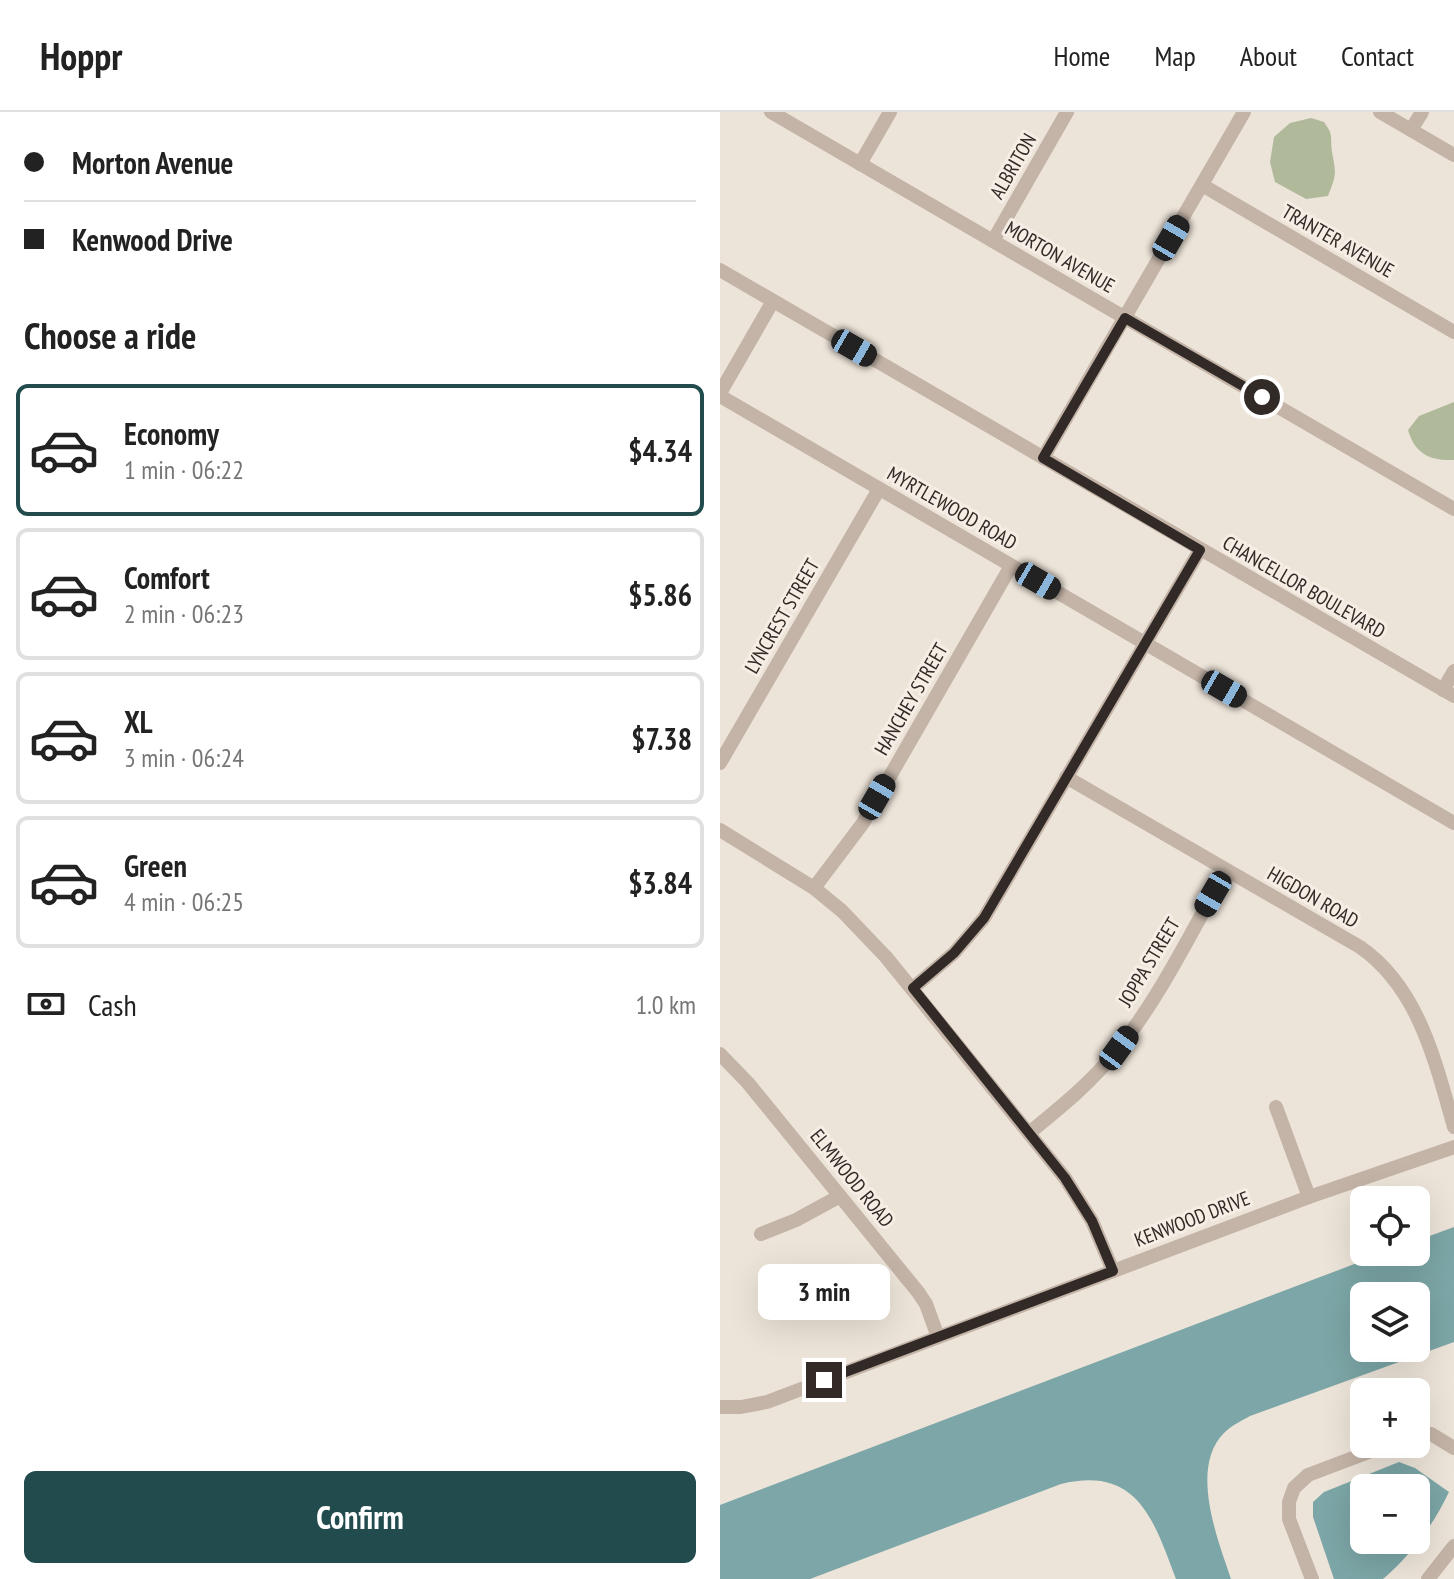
<!DOCTYPE html>
<meta charset="utf-8">
<style>
:root{--surface:#fff;--page:#f6f6f6;--text:#222;--muted:#767676;--line:#e0e0e0;--accent:#214b4d}
body{margin:0;font-family:"PT Sans Narrow",sans-serif;background:var(--page);color:var(--text);height:100vh;display:flex;flex-direction:column;font-size:30px;white-space:nowrap}
*{box-sizing:border-box;margin:0}
p{font-size:26px;color:var(--muted)}
.icon{flex:none;width:44px;height:44px;fill:none;stroke:currentColor;stroke-width:2;stroke-linecap:round;stroke-linejoin:round}
.map{position:relative;flex:1;overflow:hidden}
.drawer{display:flex;flex-direction:column;background:var(--surface);width:720px}
.drawer>*{flex:none}
.guide{display:grid;align-content:center;height:176px;padding:0 24px;background:var(--surface)}
.buttons{position:absolute;left:630px;top:1074px;display:grid;gap:16px}
.buttons a{display:grid;place-items:center;width:80px;height:80px;border-radius:12px;background:var(--surface);box-shadow:0 8px 32px #0002;font-size:40px}
.end{position:absolute;width:36px;height:36px;margin:-18px;border:10px solid #312a26;background:#fff;box-shadow:0 0 0 4px #fff}
.from{border-radius:50%}
.bubble{position:absolute;height:56px;border-radius:12px;background:var(--surface);box-shadow:0 8px 32px #0002;font-size:26px;font-weight:700;line-height:56px;text-align:center}
.car{position:absolute;width:24px;height:48px;margin:-24px -12px;border-radius:10px;box-shadow:0 0 6px 2px #0007;background:linear-gradient(#222 24%,#8ab4d8 0 40%,#222 0 76%,#8ab4d8 0 86%,#222 0)}
.guide b{display:flex;align-items:center;gap:28px;height:76px;font-size:30px}
.guide b+b{border-top:2px solid var(--line)}
.guide i{width:20px;height:20px;background:var(--text)}
ul{padding:0;list-style:none}
li{display:flex;align-items:center;gap:24px;height:132px;margin:0 16px 12px;padding:0 8px;border:4px solid var(--line);border-radius:12px}
li div{flex:1}
li b{display:block;font-size:30px}
li em{font-style:normal;font-weight:700}
li.on{border-color:var(--accent)}
li>.icon{width:72px;height:72px;stroke-width:1.5}
h2{padding:0 24px;font-size:36px;line-height:96px}
.pay{display:flex;align-items:center;gap:20px;height:88px;padding:0 24px;font-size:30px}
.pay p{margin-inline-start:auto}
.primary-button{display:flex;gap:16px;margin-top:auto;padding:16px 24px}
.primary-button a{flex:1;height:92px;border-radius:12px;background:var(--accent);color:#fff;font-size:32px;font-weight:700;line-height:92px;text-align:center}
header{display:flex;align-items:center;gap:48px;box-sizing:border-box;height:112px;padding:0 40px;background:var(--surface);border-bottom:2px solid var(--line)}
header strong{font-size:38px}
nav{display:flex;gap:44px;margin-inline-start:auto;font-size:28px}
main{display:flex;flex:1;min-height:0}
.map>svg:first-child{display:block}
</style>
<header>
<strong>Hoppr</strong>
<nav><a>Home</a><a>Map</a><a>About</a><a>Contact</a></nav>
</header>
<main>
<section class="drawer">
<div class="guide">
<b><i class="from"></i>Morton Avenue</b>
<b><i></i>Kenwood Drive</b>
</div>
<h2>Choose a ride</h2>
<ul>
<li class="on"><svg class="icon" aria-label="car" viewBox="0 0 24 24"><path d="M5 17H2v-5l4-1 3-4h7l3 4 3 1v5h-3M9 17h6M6 11h13"/><circle cx="7" cy="17" r="2"/><circle cx="17" cy="17" r="2"/></svg><div><b>Economy</b><p>1 min · 06:22</p></div><em>$4.34</em></li>
<li><svg class="icon" aria-label="car" viewBox="0 0 24 24"><path d="M5 17H2v-5l4-1 3-4h7l3 4 3 1v5h-3M9 17h6M6 11h13"/><circle cx="7" cy="17" r="2"/><circle cx="17" cy="17" r="2"/></svg><div><b>Comfort</b><p>2 min · 06:23</p></div><em>$5.86</em></li>
<li><svg class="icon" aria-label="car" viewBox="0 0 24 24"><path d="M5 17H2v-5l4-1 3-4h7l3 4 3 1v5h-3M9 17h6M6 11h13"/><circle cx="7" cy="17" r="2"/><circle cx="17" cy="17" r="2"/></svg><div><b>XL</b><p>3 min · 06:24</p></div><em>$7.38</em></li>
<li><svg class="icon" aria-label="car" viewBox="0 0 24 24"><path d="M5 17H2v-5l4-1 3-4h7l3 4 3 1v5h-3M9 17h6M6 11h13"/><circle cx="7" cy="17" r="2"/><circle cx="17" cy="17" r="2"/></svg><div><b>Green</b><p>4 min · 06:25</p></div><em>$3.84</em></li>
</ul>
<div class="pay"><svg class="icon" aria-label="cash" viewBox="0 0 24 24"><path d="M3 7h18v10H3z"/><circle cx="12" cy="12" r="2"/></svg>Cash<p>1.0 km</p></div>
<div class="primary-button"><a>Confirm</a></div>
</section>
<div class="map">
<svg width="734" height="1467" viewBox="0 0 734 1467">
<rect width="100%" height="100%" fill="#ede4d9"/>
<!-- green -->
<g fill="#b0ba9b">
<path d="M591,6L604,10C614,24 610,24 612,40C616,61 617,62 608,84L586,87L555,70L550,50L554,25L570,11Z"/>
<path d="M734,290V348C710,349 695,342 688,318L699,304Z"/>
</g>
<!-- water -->
<g fill="#7ca6a7" fill-rule="evenodd">
<path d="M734,1115V1230L530,1304C521,1309 511,1314 504,1321C469,1356 498,1428 511,1467H456C434,1409 418,1353 341,1372L90,1467H0V1393L666,1140H696V1129ZM644,1184H696V1236H644Z"/>
<path d="M679,1350L695,1356L729,1380C712,1415 692,1442 663,1467H614L593,1405V1390L604,1380ZM644,1376H696V1428H644Z"/>
</g>
<g fill="none" stroke-linecap="round" stroke-linejoin="round">
<!-- minor -->
<g stroke="#c4b4a7" stroke-width="14">
<polyline points="51,0 734,397"/>
<polyline points="660,0 734,43"/>
<polyline points="691,18 702,0"/>
<polyline points="140,52 170,0"/>
<polyline points="482,73 734,220"/>
<polyline points="273,129 347,0"/>
<polyline points="0,158 734,584"/>
<polyline points="0,281 53,189"/>
<polyline points="0,284 734,711"/>
<polyline points="323,346 524,0"/>
<polyline points="723,578 734,559"/>
<polyline points="0,651 159,377"/>
<path d="M346,665L640,835C699,876 715,949 734,1015"/>
<polyline points="0,718 94,776 122,799 166,845 345,1066 372,1109 393,1159"/>
<polyline points="94,776 143,711 291,454"/>
<polyline points="193,876 234,841 264,806 480,438"/>
<polyline points="0,942 28,971 198,1180 206,1192 218,1225"/>
<polyline points="556,995 589,1085"/>
<path d="M309,1021C341,995 372,970 398,937C441,884 472,818 506,759"/>
<polyline points="41,1122 76,1108 120,1084"/>
<polyline points="0,1295 21,1295 47,1290 589,1085 734,1035"/>
<polyline points="696,1323 711,1322 734,1336"/>
<polyline points="592,1467 569,1407 569,1390 574,1376 588,1363 670,1332"/>
<polyline points="708,1467 734,1434"/>
</g>
</g>
<g fill="none" stroke-linecap="round" stroke-linejoin="round">
<!-- route -->
<polyline stroke="#312a26" stroke-width="10" points="104,1268 393,1159 372,1109 345,1066 193,876 234,841 264,806 480,438 323,346 405,206 542,285"/>
</g>
<g text-anchor="middle" dominant-baseline="central" stroke-width="6" stroke-linejoin="round" paint-order="stroke">
<!-- street labels -->
<g font-size="20" fill="#312a26" stroke="#f6eee5">
<text transform="translate(293 54) rotate(-60)">ALBRITON</text>
<text transform="translate(618 129) rotate(30)">TRANTER AVENUE</text>
<text transform="translate(340 145) rotate(30)">MORTON AVENUE</text>
<text transform="translate(232 396) rotate(30)">MYRTLEWOOD ROAD</text>
<text transform="translate(584 475) rotate(30)">CHANCELLOR BOULEVARD</text>
<text transform="translate(62 504) rotate(-60)">LYNCREST STREET</text>
<text transform="translate(191 587) rotate(-60)">HANCHEY STREET</text>
<text transform="translate(593 785) rotate(30)">HIGDON ROAD</text>
<text transform="translate(429 850) rotate(-59)">JOPPA STREET</text>
<text transform="translate(132 1066) rotate(51)">ELMWOOD ROAD</text>
<text transform="translate(472 1107) rotate(-21)">KENWOOD DRIVE</text>
</g>
</g>
</svg>
<div class="buttons">
<a><svg class="icon" aria-label="locate" viewBox="0 0 24 24"><circle cx="12" cy="12" r="6"/><path d="M12 2v4M12 18v4M2 12h4M18 12h4"/></svg></a>
<a><svg class="icon" aria-label="layers" viewBox="0 0 24 24"><path d="M12 4l9 5-9 5-9-5zM3 14l9 5 9-5"/></svg></a>
<a>+</a>
<a>−</a>
</div>
<i class="end from" style="left:542px;top:285px"></i>
<i class="end" style="left:104px;top:1268px"></i>
<div class="bubble" style="left:38px;top:1152px;width:132px">3 min</div>
<i class="car" style="left:451px;top:126px;rotate:30deg"></i>
<i class="car" style="left:134px;top:236px;rotate:120deg"></i>
<i class="car" style="left:318px;top:469px;rotate:120deg"></i>
<i class="car" style="left:504px;top:577px;rotate:120deg"></i>
<i class="car" style="left:157px;top:685px;rotate:30deg"></i>
<i class="car" style="left:493px;top:782px;rotate:210deg"></i>
<i class="car" style="left:399px;top:936px;rotate:36deg"></i>
</div>
</main>
